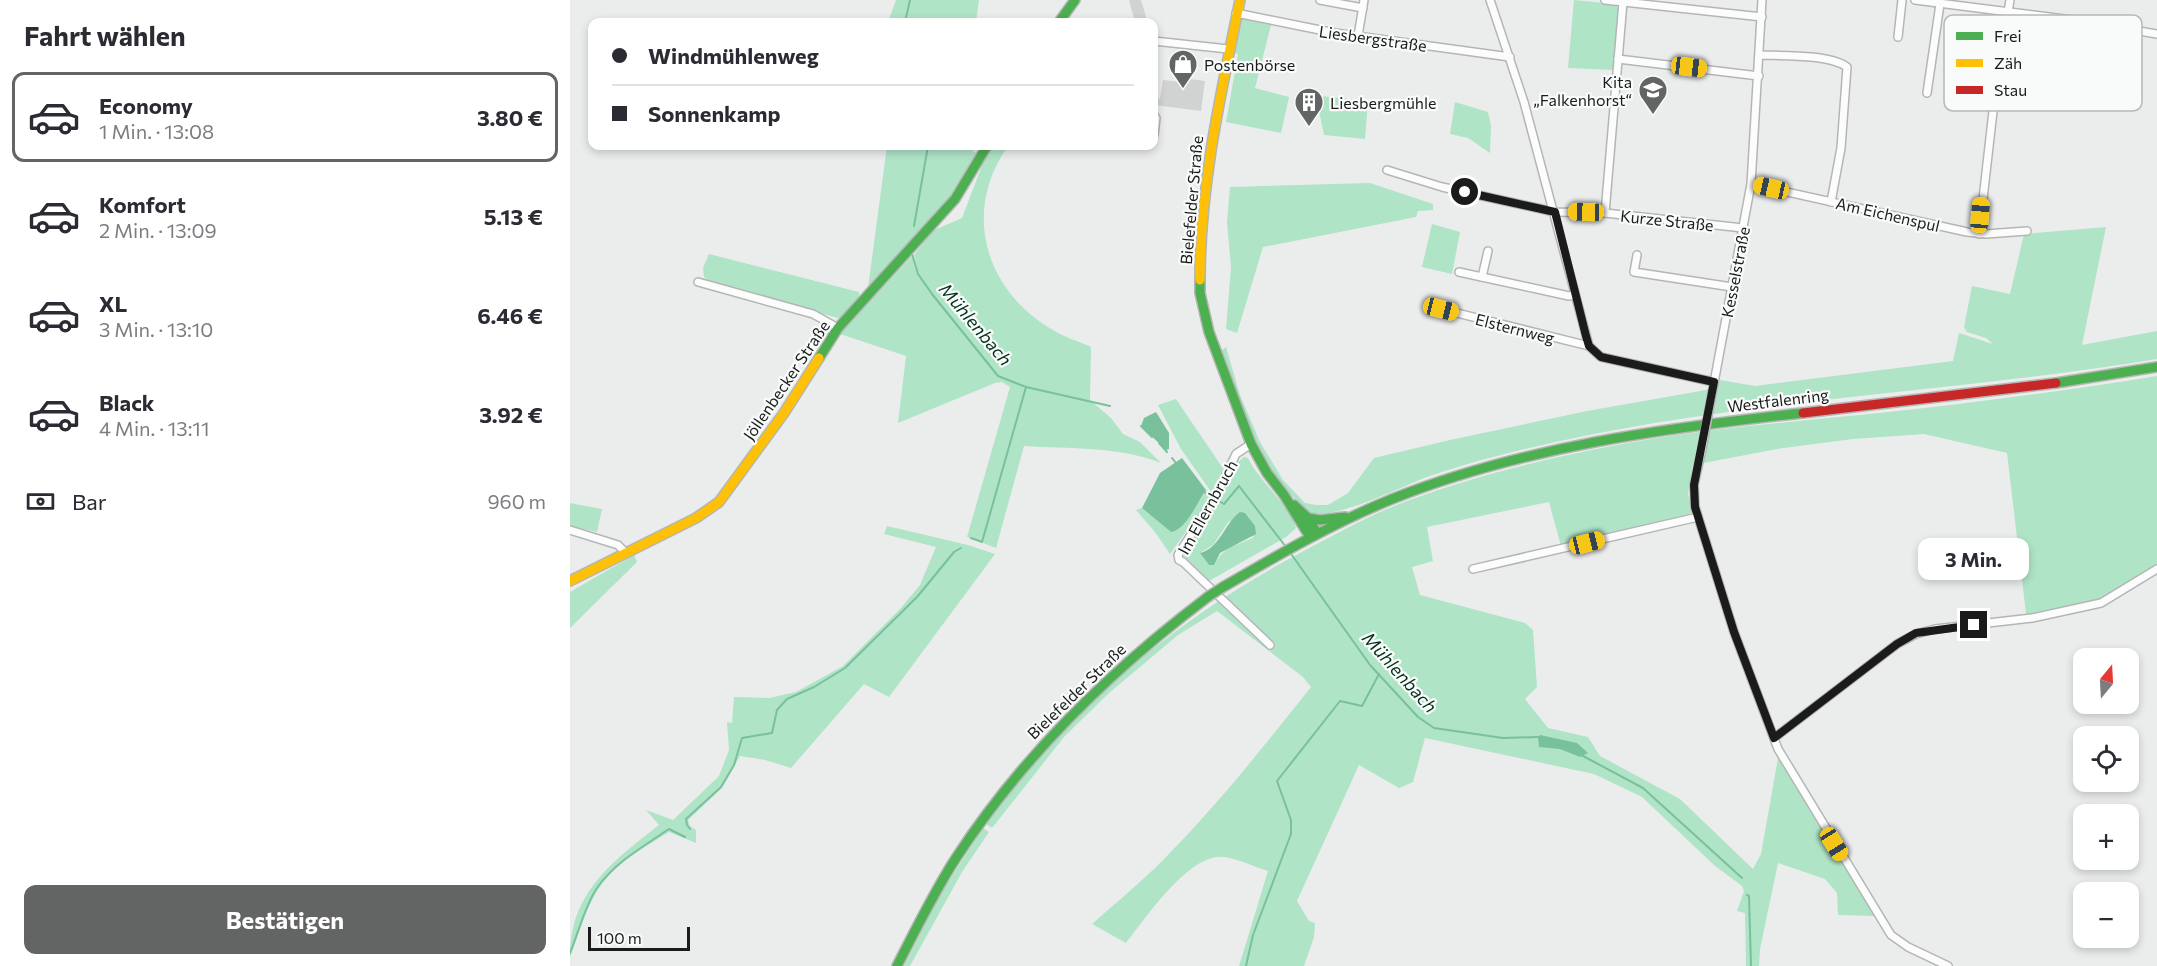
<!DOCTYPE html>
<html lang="de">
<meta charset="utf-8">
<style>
:root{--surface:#fff;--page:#f2f2f3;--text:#2b2b33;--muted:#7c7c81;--line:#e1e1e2;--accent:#636464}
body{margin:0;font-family:Commissioner,sans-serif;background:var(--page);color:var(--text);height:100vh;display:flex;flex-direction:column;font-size:22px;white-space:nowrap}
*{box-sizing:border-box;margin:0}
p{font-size:20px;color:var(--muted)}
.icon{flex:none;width:33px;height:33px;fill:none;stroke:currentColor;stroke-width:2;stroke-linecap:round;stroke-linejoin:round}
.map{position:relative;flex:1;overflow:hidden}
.drawer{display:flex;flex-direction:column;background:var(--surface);width:570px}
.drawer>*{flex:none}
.guide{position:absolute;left:18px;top:18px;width:570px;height:132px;border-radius:12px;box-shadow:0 3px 9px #0003;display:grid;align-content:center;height:132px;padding:0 24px;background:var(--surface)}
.needle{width:39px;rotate:18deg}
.controls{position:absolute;left:1503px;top:648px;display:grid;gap:12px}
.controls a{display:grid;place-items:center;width:66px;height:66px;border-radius:12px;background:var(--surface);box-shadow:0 3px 9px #0003;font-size:30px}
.scale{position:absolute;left:18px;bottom:15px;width:102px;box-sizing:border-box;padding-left:6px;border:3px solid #1a1b1a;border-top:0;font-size:16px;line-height:21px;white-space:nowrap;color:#1a1b1a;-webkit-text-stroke:4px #f8fbf9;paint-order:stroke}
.end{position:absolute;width:27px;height:27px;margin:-14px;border:8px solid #1a1b1a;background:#fff;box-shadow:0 0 0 3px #fff}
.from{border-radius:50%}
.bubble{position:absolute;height:42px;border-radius:12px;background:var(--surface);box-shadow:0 3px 9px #0003;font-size:20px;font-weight:700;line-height:42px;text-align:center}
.car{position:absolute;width:18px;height:36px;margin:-18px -9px;border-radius:8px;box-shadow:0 0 4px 2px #0007;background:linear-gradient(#f5c518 24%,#345 0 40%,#f5c518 0 76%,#345 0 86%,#f5c518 0)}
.guide b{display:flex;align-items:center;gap:21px;height:57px;font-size:22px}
.guide b+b{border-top:2px solid var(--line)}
.guide i{width:15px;height:15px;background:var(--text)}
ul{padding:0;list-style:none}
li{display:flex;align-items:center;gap:18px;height:90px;margin:0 12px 9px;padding:0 12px;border:3px solid transparent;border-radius:12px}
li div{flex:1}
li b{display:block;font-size:22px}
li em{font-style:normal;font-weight:700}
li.active{border-color:var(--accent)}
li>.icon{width:54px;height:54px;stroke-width:1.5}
h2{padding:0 24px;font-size:27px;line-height:72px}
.pay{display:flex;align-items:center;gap:15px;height:66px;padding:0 24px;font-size:22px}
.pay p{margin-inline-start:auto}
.cta{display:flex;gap:12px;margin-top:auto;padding:12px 24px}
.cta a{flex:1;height:69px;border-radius:12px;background:var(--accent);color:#fff;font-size:24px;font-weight:700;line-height:69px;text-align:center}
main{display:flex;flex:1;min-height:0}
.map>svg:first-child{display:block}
</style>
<main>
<section class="drawer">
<h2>Fahrt wählen</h2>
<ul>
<li class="active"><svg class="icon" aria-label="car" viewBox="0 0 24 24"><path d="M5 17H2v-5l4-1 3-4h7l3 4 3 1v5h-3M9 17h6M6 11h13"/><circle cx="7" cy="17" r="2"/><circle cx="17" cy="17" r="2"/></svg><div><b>Economy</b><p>1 Min. · 13:08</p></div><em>3.80 €</em></li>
<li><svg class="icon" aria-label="car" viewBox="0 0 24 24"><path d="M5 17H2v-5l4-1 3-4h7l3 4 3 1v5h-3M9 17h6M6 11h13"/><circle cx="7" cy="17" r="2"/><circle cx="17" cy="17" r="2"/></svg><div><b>Komfort</b><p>2 Min. · 13:09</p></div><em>5.13 €</em></li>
<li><svg class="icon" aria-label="car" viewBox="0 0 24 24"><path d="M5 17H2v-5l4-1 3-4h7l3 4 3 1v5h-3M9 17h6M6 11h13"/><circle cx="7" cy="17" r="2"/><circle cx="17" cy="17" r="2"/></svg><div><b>XL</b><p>3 Min. · 13:10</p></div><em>6.46 €</em></li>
<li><svg class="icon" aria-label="car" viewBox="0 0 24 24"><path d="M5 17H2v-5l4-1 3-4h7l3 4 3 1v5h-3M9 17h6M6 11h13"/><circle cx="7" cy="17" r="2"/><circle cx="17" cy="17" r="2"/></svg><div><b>Black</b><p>4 Min. · 13:11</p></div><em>3.92 €</em></li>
</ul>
<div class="pay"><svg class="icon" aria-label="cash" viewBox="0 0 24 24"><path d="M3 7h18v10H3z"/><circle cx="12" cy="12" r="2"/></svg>Bar<p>960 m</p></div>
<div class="cta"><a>Bestätigen</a></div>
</section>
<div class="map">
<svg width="1587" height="966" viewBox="0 0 1587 966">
<rect width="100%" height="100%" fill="#ebedec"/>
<!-- green -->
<g fill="#afe4c7" fill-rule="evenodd">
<polygon points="326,0 409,0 406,22 318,22"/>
<polygon points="1004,0 1044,4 1050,10 1045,70 998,68"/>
<polygon points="672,18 701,25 685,88 719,97 711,133 656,122 668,54 665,53"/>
<polygon points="751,96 798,101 795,139 754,135 749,111"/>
<polygon points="885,102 918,112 921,126 920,153 898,138 880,134"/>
<polygon points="317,146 395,146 406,153 375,204 298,288"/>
<path d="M423,146H438C392,211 414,290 483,330C494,337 508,341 521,347L520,400L541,418L553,434L570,442L591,463C549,446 499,449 454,446L426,548L397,537L440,387L432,382L425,383L328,423L336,356L270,334L342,256L345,269H347L344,255L362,231L392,218L413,163Z"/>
<polygon points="800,183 863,204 863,210 848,211 846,217 693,247 667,333 656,329 661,267 657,222 660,187"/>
<polygon points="862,224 890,232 882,274 852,267"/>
<path d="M1536,227L1512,345L1587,331V359C1369,395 1146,399 931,455C906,461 881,469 857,477C833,486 759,523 738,512C686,464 674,415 651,351L656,347L670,395L690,442L713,480L735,503L746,505H758L778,493L804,458L880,440L1017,411L1136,390L1150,380L1185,386L1383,361L1389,333L1423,344L1416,338L1397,332L1394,327L1402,286L1440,294L1454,234Z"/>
<polygon points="139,254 289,292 289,298 273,316 268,318 143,285 134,277 133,268"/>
<path d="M1587,376V574L1534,607L1457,622L1437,453L1354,434L1283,439L1207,449L1123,465L1118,494L1122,510L1120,514L991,546L979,502L857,527L863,561L842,567L850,595L955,623L963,630L967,687L955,699L978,728L1018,737L1030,756L1110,799L1183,869L1191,854L1208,758L1305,916L1268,915L1267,893L1255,879L1208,863L1190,949L1189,966H1176L1175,913L1167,911L1174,891L1172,886L1144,865L1072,797L1024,774L855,738L843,782L829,788L789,765L727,901L739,921L745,923L744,937L734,966H669L698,871C684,867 669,859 654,857C619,853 576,918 556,943L522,924C542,906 564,888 584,869C641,813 691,750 741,687L733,677L647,611L608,635L539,693L494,737L422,828L416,824C507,701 606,618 741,547C766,534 791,520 817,509C894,477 993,454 1075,440C1152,427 1231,421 1309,413C1402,403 1494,391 1587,376Z"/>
<polygon points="606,399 654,470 643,494 600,554 585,532 566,510 572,508 600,531 618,518 636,490 642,493 611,449 588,405"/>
<path d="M674,457L678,458C689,481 721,507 726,528L716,537L639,581L612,554L649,499L667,463ZM659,521L684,537C665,547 655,545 644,565H639L630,553L643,545Z"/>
<polygon points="0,503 32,509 27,532 0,526"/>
<path d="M317,526L398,545L425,554L319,697L294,684L221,768L195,760L170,756L152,788L118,820L120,826L126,830V843L99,832C77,846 52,859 35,880C18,900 10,932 0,957C0,892 43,861 89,825L76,810L103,820L149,776L159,750L157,722L162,723L164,697L199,698L226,692L273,666L330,609L350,585L366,547L314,534Z"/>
<polygon points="64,555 67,562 0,628 0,592"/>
<polygon points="413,828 419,832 392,872 340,966 334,966 370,895"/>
</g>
<!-- water -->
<g fill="#79c09c">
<polygon points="586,412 599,433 599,449 596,450 571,426 574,418"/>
<path d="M612,458L636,490C627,502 617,529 601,532L572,508L590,473Z"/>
<path d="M670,512L675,513L685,526L686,534L650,553L644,565H639L630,553C649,549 655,523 670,512Z"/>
<polygon points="970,735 1007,743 1018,753 1010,757 990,749 969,747 968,737"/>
</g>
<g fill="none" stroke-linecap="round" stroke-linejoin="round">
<!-- stream -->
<g stroke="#79c09c" stroke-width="2">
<polyline points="335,22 340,0"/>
<polyline points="344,226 358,146"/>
<polyline points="342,254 348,274 362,294 428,376 456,387 540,406"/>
<polyline points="571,426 582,437"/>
<polyline points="589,443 597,452"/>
<polyline points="602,458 606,463"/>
<polyline points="633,491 640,496"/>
<polyline points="649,501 654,504 669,486 716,547"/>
<polyline points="401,538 412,542 456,387"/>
<polyline points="719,551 800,665 848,717 864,728 933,738 969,737"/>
<polyline points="1013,756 1073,788 1172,878"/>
<polyline points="120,829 117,825 116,819 151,787 164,765 172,738 202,733 207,710 217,699 244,687 275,668 347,597 384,552 391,548"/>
<polyline points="1177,895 1179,896 1181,966"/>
<path d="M0,953C8,934 15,905 27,888C44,863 74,846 99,829L115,837"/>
<polyline points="676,966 683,935 721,834 721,820 707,781 770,701 792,706 809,674"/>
</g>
</g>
<!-- building -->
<g fill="#d1d3d2">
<polygon points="559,0 571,0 577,20 565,22"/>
<polygon points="612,78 635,81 631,111 584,105 585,98 590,99 593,80 611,82"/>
</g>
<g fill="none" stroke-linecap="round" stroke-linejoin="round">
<!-- street casing -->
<g stroke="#b4b6b5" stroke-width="10">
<g id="street">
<polyline points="750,0 793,8"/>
<polyline points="920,0 954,102 1019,346 1031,357 1144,382"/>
<polyline points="1035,0 1192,17"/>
<polyline points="1345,0 1510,21 1587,34"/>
<polyline points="666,13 765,33 940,57"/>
<polyline points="788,36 794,0"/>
<polyline points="1328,37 1332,0"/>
<polyline points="584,41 658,49"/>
<path d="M1190,55C1212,56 1259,54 1277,67L1271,148L1261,202"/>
<polyline points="1048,59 1189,76"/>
<polyline points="1357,93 1370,4"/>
<polyline points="584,115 586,118 584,135"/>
<polyline points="817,170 872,187 985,212 1035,213 1173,228"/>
<polyline points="1181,184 1397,232 1416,234 1457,231"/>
<polyline points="1035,213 1053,2"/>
<polyline points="1409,234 1430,50 1433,42 1440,0"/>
<polyline points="1067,255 1064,272 1162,287"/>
<polyline points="889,272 999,296 1004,295"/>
<polyline points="912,277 918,251"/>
<polyline points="128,282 243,314 268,328"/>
<polyline points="871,309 1019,346"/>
<polyline points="1141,399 1181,184 1192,0"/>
<polyline points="681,444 666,454 647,494 608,555 609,560 613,562 700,645"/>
<polyline points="1132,449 1124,485 1125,507 1164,632 1208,749 1321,935 1338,947 1378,966"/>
<polyline points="0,530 48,545 55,552"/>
<polyline points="903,569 1128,517"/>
<polyline points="1204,738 1327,644 1346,634 1365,629 1462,618 1531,603 1587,569"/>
</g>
</g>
<!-- fast casing -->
<g stroke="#b4b6b5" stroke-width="12">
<g id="fast">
<polyline points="489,22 505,0"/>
<polyline points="630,280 630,293 639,332 681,444 697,473 714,495 740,537"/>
<polyline points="249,358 268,328 385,199 417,146"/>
<polyline points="1486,383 1587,367"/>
<polyline points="724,505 738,518 747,533"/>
<polyline points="738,518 750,520 775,517"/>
<path d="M653,587C708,555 763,523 822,499C951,447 1096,428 1233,413"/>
<path d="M327,966C346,929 364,892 386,858C454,754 541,670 639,596"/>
</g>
</g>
<!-- slow casing -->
<g stroke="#b4b6b5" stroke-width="12">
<g id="slow">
<path d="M630,280C630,185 651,93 670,0"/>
<polyline points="0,581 126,518 149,502 214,413 249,358"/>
</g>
</g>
<!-- jam casing -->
<g stroke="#b4b6b5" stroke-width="12">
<polyline id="jam" points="1233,413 1486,383"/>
</g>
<!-- street -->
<use href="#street" stroke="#fcfcfc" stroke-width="7"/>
<!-- fast -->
<use href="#fast" stroke="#4caf50" stroke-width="9"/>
<!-- slow -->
<use href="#slow" stroke="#ffc107" stroke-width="9"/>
<!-- jam -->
<use href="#jam" stroke="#c62828" stroke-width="9"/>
<!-- street-bridge casing -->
<g stroke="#b4b6b5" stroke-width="10" stroke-linecap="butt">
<polyline id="street-bridge" points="1132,449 1141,399"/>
</g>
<!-- fast-bridge casing -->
<g stroke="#b4b6b5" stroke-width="12" stroke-linecap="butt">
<polyline id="fast-bridge" points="639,596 653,587"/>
</g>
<!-- street-bridge -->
<use href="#street-bridge" stroke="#fcfcfc" stroke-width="7"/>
<!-- fast-bridge -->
<use href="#fast-bridge" stroke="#4caf50" stroke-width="9"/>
</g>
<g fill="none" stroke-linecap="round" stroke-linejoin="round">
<!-- route -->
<polyline stroke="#1a1b1a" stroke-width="8" points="895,192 985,212 1016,336 1019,346 1031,357 1144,382 1124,485 1125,507 1164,632 1204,738 1327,644 1346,633 1404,625"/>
</g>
<!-- icons -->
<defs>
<g id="shop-pin" transform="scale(1.5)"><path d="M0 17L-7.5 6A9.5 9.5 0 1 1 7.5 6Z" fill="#636464" stroke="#f8fbf9"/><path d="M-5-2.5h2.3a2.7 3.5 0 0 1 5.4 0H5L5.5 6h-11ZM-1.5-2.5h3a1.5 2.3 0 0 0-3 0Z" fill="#fff"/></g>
<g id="school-pin" transform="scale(1.5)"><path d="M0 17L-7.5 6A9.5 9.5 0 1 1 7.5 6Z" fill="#636464" stroke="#f8fbf9"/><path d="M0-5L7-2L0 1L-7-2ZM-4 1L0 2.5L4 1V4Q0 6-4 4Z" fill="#fff"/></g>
<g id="building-pin" transform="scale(1.5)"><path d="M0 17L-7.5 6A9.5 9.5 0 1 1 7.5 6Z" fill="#636464" stroke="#f8fbf9"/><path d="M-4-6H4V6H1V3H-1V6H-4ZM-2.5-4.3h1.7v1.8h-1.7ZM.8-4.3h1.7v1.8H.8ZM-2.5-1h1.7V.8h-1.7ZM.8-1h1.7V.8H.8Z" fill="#fff"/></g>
</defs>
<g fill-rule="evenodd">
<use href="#shop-pin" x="613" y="64"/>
<use href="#school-pin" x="1083" y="90"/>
<use href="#building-pin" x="739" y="102"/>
</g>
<g text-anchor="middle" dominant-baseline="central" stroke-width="4.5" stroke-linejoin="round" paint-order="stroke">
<!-- street labels -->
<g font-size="16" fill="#1a1b1a" stroke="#f8fbf9">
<text transform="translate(803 38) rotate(8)">Liesbergstraße</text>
<text transform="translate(621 200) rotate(-85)">Bielefelder Straße</text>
<text transform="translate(1318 214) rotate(13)">Am Eichenspul</text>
<text transform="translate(1097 220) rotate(6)">Kurze Straße</text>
<text transform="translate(1165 272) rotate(-79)">Kesselstraße</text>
<text transform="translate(945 328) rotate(14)">Elsternweg</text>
<text transform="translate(216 380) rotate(-56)">Jöllenbecker Straße</text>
<text transform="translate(1208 400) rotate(-7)">Westfalenring</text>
<text transform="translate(637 507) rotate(-61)">Im Ellernbruch</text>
<text transform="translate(506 691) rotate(-44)">Bielefelder Straße</text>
</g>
<!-- poi labels -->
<g font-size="16" fill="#1a1b1a" stroke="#f8fbf9" text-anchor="start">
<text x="634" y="64">Postenbörse</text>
<text x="1062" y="81" text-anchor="end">Kita<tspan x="1062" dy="18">„Falkenhorst“</tspan></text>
<text x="760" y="102">Liesbergmühle</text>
</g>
<!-- water labels -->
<g font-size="18" font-style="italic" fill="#05321e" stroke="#f8fbf9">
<text transform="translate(406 324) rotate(50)">Mühlenbach</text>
<text transform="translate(830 672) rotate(48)">Mühlenbach</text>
</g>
</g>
<!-- legend -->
<rect x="1374" y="15" width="198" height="96" rx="9" fill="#f8fbf9" stroke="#b5b8b6" stroke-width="1.5"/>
<rect x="1386" y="32" width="27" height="8" fill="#4caf50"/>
<rect x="1386" y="59" width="27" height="8" fill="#ffc107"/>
<rect x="1386" y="86" width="27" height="8" fill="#c62828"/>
<g font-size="16" fill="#1a1b1a">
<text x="1424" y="42">Frei</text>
<text x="1424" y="69">Zäh</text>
<text x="1424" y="96">Stau</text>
</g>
</svg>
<div class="controls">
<a><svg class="needle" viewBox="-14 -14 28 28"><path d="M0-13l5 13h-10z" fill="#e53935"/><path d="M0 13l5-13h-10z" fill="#7c7c81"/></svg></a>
<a><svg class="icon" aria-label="locate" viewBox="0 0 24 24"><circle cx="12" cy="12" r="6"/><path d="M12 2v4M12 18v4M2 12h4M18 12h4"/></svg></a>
<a>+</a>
<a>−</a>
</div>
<div class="scale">100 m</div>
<i class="end from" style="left:895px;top:192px"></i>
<i class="end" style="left:1404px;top:625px"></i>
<div class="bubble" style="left:1348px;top:538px;width:111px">3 Min.</div>
<i class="car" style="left:1119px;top:67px;rotate:97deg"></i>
<i class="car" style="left:1201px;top:188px;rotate:283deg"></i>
<i class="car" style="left:1016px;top:212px;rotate:271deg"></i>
<i class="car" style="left:1410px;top:215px;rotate:5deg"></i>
<i class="car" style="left:871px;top:309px;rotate:104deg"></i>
<i class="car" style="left:1017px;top:543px;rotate:76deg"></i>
<i class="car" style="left:1264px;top:844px;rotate:148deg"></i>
<div class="guide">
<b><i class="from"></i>Windmühlenweg</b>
<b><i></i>Sonnenkamp</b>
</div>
</div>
</main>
